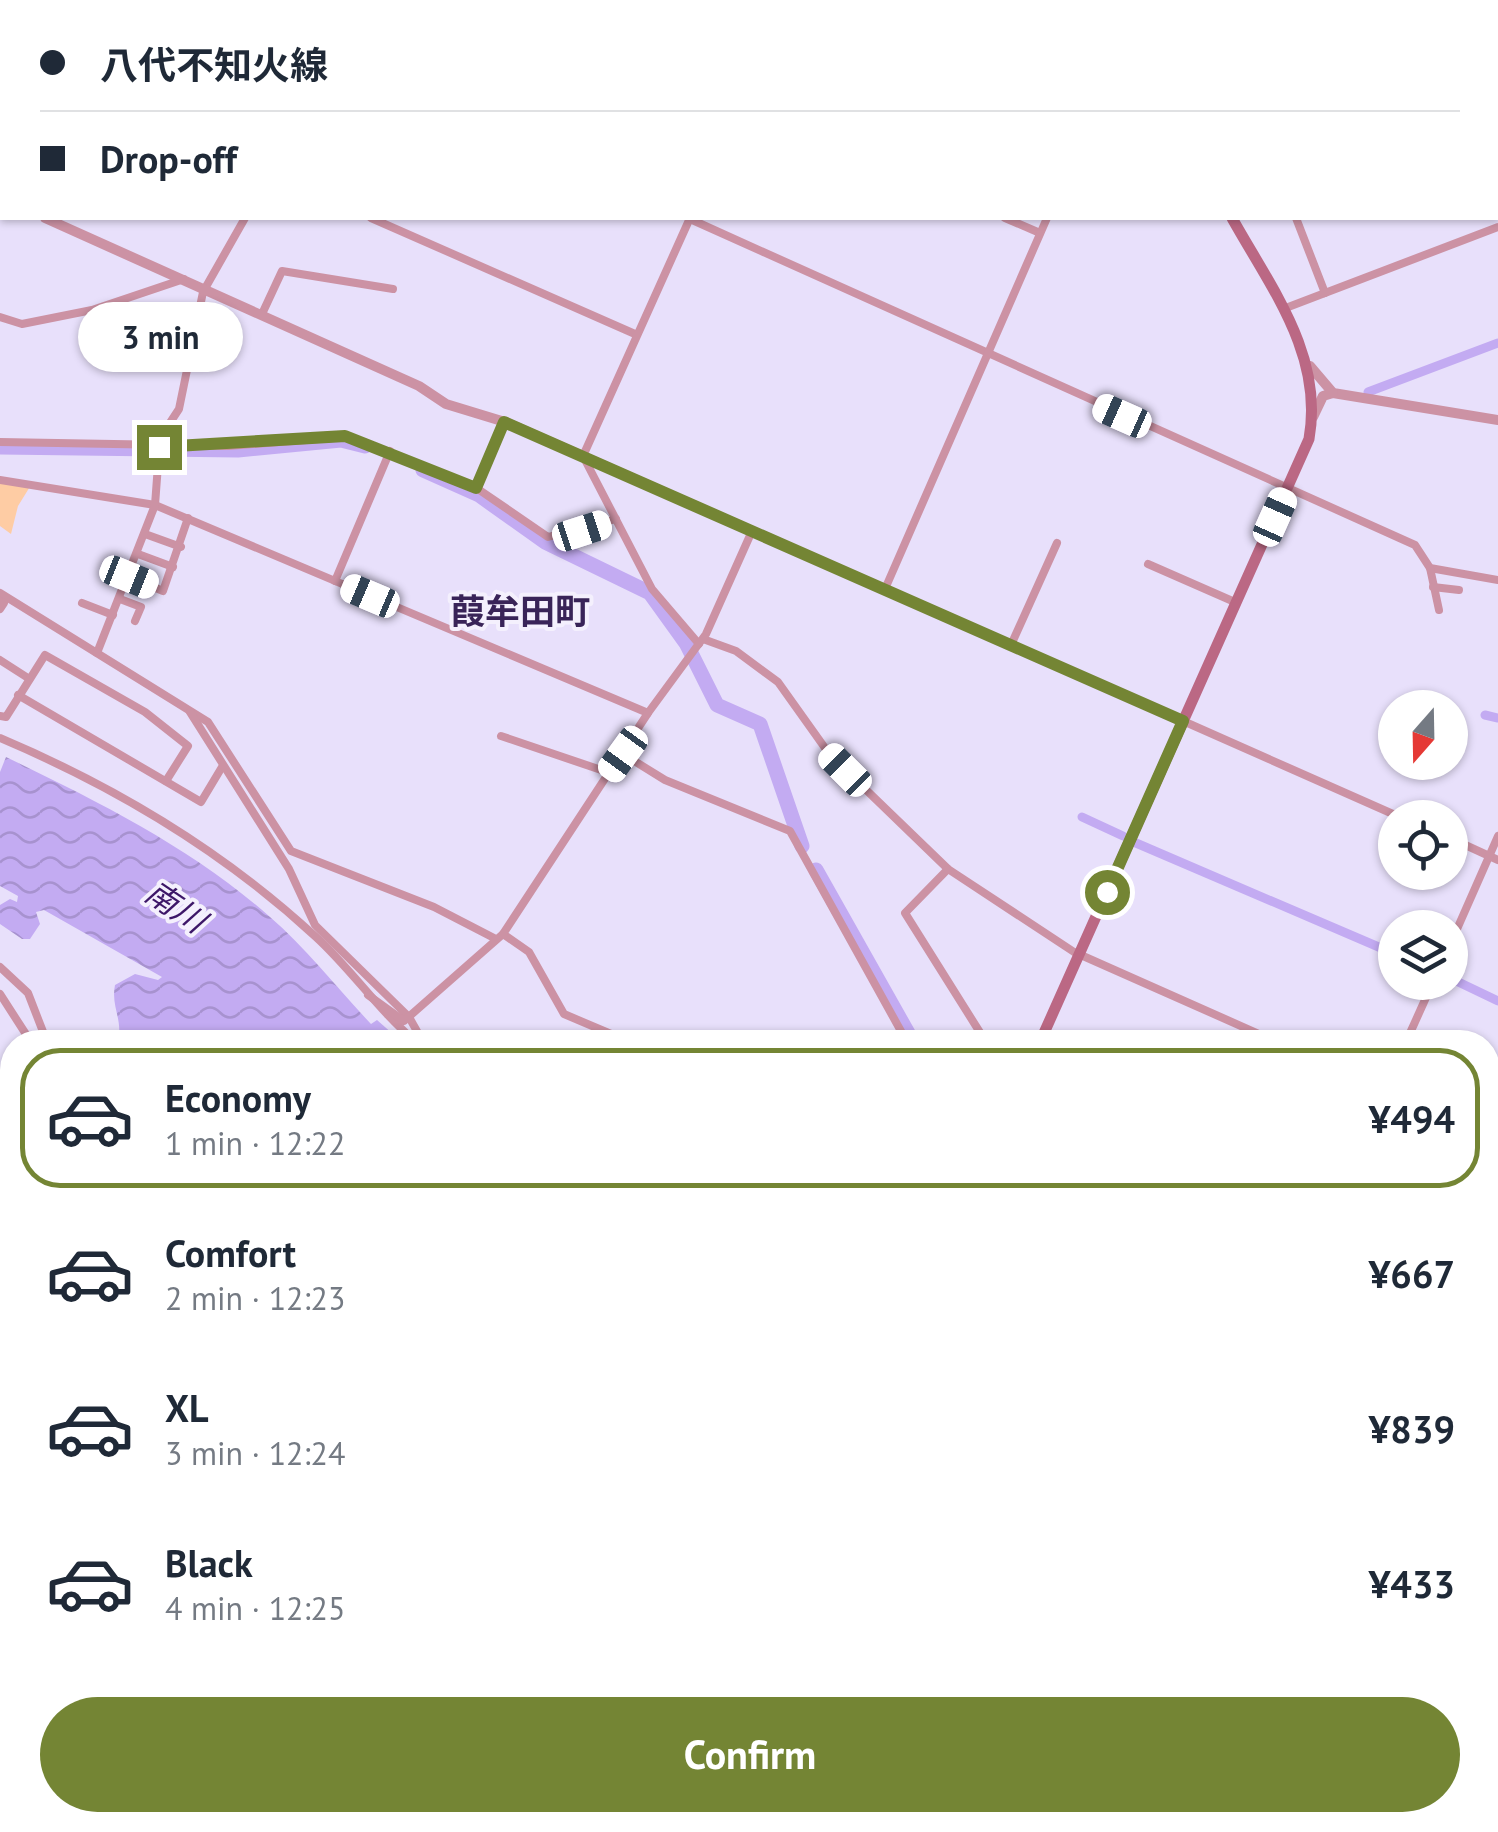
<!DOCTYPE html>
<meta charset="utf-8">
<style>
:root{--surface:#fff;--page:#f6f6f7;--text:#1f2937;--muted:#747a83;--line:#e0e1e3;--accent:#748534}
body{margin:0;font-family:"PT Sans","Noto Sans JP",sans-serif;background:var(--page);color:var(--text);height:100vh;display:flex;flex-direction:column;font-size:38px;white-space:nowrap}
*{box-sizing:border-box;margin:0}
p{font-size:32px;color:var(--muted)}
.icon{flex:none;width:55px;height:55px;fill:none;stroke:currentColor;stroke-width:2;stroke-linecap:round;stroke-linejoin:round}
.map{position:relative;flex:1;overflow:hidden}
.side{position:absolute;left:0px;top:1030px;width:1500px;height:802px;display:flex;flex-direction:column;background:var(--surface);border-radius:40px 40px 0 0;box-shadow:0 2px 8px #0004}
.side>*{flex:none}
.banner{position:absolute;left:0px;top:0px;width:1500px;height:220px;box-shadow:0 2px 8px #0004;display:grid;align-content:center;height:220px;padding:0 40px;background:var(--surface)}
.needle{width:65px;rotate:200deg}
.fabs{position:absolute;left:1378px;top:690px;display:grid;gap:20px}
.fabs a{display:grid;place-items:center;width:90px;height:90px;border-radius:50%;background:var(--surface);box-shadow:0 2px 8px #0004;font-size:50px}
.end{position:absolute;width:45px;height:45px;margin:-22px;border:12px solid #748534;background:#fff;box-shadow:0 0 0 5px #fff}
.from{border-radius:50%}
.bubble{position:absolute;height:70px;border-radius:35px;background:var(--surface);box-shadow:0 2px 8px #0004;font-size:32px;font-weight:800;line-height:70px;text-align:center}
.car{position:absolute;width:30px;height:60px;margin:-30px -15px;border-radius:12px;box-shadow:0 0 8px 2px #0007;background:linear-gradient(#fff 24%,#345 0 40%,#fff 0 76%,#345 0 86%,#fff 0)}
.banner b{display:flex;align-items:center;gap:35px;height:95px;font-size:38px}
.banner b+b{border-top:2px solid var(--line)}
.banner i{width:25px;height:25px;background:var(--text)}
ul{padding:18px 0 0;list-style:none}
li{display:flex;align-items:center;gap:30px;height:140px;margin:0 20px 15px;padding:0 20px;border:5px solid transparent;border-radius:40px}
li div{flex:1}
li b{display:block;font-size:38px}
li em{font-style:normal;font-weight:800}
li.selected{border-color:var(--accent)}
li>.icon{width:90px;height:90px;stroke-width:1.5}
.cta{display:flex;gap:20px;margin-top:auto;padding:20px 40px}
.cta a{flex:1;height:115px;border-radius:60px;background:var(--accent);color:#fff;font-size:40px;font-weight:800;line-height:115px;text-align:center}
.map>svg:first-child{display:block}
</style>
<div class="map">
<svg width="1498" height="1832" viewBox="0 0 1498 1832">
<defs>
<pattern id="water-waves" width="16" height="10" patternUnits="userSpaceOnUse" patternTransform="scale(2.5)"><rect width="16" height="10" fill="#c3abf2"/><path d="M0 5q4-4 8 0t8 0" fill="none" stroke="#a792cf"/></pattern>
</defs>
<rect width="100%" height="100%" fill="#e8e0fb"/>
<!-- grass -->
<polygon fill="#fecca4" points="0,483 31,485 18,506 11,534 0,526"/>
<!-- water -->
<g fill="url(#water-waves)">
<polygon points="208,0 955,0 214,2"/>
<path d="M6,757C99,802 192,848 270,917C307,949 337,988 371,1024L377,1020L402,1042H225L223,1039L221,1042H110L119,1035C121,1017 111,1004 115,985L135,974L158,980L162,977L44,910L36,912L40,924L30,939H22L0,924V905L10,899L17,902L18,896L0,886V772Z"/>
<polygon points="748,1820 1233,1820 1256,1832 749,1832"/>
</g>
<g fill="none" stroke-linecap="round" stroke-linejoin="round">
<!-- canal -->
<g stroke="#c3abf2" stroke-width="9">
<polyline points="1368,392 1498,343"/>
<polyline points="1485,715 1498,718"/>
<polyline points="1082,817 1123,836"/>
<polyline points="1136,843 1395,954"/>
<polyline points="1450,978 1498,1001"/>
</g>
<!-- river -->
<g stroke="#c3abf2" stroke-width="15">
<polyline points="0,447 238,450 341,440 365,446"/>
<polyline points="423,470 479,495 545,542 650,593 686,643 717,705 760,724 802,846"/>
<polyline points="816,870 913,1042"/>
<polyline points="1488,1479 1498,1481"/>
</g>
<!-- minor -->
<g stroke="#cc92a4" stroke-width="8">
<polyline points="1049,0 1050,2"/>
<polyline points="1102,0 1104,2"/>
<polyline points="1056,2 1064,0"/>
<polyline points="1224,2 1231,0"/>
<polyline points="0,28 2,28"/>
<polyline points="0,92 2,91"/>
<polyline points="371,218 635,334"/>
<polyline points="690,218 583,456 652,589 699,644"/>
<polyline points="1005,218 1040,233"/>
<polyline points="1296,218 1325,293"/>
<polyline points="690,219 1415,545 1430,568 1498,580"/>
<polyline points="1283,309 1498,227"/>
<polyline points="262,314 282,271 393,289"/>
<polyline points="0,317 22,324 92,310 184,279"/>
<polyline points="0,442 228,446 345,437 475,487 548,537 616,519"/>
<polyline points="0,480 155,505 648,713"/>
<polyline points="475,487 505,422"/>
<polyline points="145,534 181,547"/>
<polyline points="138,554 173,567"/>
<polyline points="1148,564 1237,603"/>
<polyline points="1430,568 1439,610"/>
<polyline points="129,577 163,591 188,518"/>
<polyline points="335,581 390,451"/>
<polyline points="1433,587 1459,590"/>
<polyline points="885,589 1047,218"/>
<polyline points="0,593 208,722 291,851 434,907 494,938"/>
<polyline points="120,599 141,607 135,621"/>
<polyline points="0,601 4,603 0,609"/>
<polyline points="82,603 113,615"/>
<polyline points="703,639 736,651 778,682 830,755 948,869 1074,952 1277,1042"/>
<polyline points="1011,645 1057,543"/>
<polyline points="97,653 155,505 160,438 179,409 203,292 245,218"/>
<polyline points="0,660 28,678"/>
<polyline points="18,695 201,802 222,767"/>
<polyline points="190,712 289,869 315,925 409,1017 423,1042"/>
<polyline points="0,716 6,717 45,655 145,712 188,746 166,781"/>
<polyline points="1183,721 1402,818"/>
<polyline points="501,736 610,773"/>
<path d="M0,738C116,787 223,851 316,937C352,970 379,1011 416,1042"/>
<polyline points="623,754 665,780 790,831 907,1042"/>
<polyline points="1450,838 1498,860"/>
<polyline points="948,869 905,913 986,1042"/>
<polyline points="503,934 529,952 564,1014 630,1042"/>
<polyline points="1450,945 1498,836"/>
<polyline points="0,967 28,993 47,1042"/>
<polyline points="0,994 31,1042"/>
<polyline points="368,995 404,1021 503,934 648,713 706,634 752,531"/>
<polyline points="1406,1042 1433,982"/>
<polyline points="1488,1135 1498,1139"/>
<polyline points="0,1169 12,1166"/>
<polyline points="0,1226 12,1230"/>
<polyline points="1488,1415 1498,1420"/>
<polyline points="1488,1487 1498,1489"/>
<polyline points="1488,1728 1498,1705"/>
<polyline points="1488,1741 1498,1746"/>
<polyline points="711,1820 712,1832"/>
<polyline points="1269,1820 1293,1832"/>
<polyline points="179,1832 185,1820"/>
<polyline points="544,1832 550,1820"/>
<polyline points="1442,1832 1447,1820"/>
</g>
<!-- tertiary -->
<g stroke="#cc92a4" stroke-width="10">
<polyline points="94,0 102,2"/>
<polyline points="1029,2 1033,0"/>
<polyline points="0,197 2,199"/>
<polyline points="45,218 419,386 446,404 505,422 1183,721"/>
<polyline points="1310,366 1333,393 1498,420"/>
<polyline points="1313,417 1323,396 1333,393"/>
<polyline points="0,1522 12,1527"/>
<polyline points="660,1820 685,1832"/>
</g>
<!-- secondary -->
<g stroke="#bb6884" stroke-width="11">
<polyline points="1153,0 1153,2"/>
<path d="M1040,1042L1309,439C1324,355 1271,288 1232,218"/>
<polyline points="38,1832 45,1820"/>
</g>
</g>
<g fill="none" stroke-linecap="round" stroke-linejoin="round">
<!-- route -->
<polyline stroke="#748534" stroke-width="12" points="159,447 345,436 476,488 504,422 1183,721 1107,892"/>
</g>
<g text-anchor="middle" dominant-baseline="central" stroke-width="8" stroke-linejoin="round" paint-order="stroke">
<!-- water labels -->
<g font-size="32" font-style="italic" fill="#3d1768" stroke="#f4f0fd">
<text transform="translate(176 906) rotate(34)">南川</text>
</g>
<!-- quarter labels -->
<g font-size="35" font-weight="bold" fill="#392458" stroke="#f4f0fd">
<text x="520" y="611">葭牟田町</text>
</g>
</g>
</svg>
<div class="fabs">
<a><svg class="needle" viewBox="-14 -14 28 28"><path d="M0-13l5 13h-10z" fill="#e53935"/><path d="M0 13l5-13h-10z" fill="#747a83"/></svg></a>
<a><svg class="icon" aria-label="locate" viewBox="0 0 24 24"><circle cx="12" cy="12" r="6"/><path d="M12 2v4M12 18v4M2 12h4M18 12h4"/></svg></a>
<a><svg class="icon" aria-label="layers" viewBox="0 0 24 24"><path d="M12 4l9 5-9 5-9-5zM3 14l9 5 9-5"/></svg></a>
</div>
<i class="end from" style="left:1107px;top:892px"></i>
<i class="end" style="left:159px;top:447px"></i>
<div class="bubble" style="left:78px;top:302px;width:165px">3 min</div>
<i class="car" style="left:1122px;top:416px;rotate:294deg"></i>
<i class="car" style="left:1275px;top:517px;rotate:24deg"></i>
<i class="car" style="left:582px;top:531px;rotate:72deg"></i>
<i class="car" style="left:129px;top:577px;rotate:112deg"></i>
<i class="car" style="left:370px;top:596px;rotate:293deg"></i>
<i class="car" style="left:623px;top:754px;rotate:216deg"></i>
<i class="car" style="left:845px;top:770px;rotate:315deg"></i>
<div class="banner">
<b><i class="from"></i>八代不知火線</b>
<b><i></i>Drop-off</b>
</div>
<section class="side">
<ul>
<li class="selected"><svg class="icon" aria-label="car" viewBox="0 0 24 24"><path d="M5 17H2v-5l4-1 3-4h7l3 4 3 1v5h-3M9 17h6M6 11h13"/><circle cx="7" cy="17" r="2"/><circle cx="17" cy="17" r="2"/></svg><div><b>Economy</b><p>1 min · 12:22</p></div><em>¥494</em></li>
<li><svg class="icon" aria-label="car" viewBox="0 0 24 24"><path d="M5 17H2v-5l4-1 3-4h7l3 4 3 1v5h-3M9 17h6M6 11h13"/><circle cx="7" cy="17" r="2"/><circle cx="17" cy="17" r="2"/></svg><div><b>Comfort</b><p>2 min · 12:23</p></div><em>¥667</em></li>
<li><svg class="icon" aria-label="car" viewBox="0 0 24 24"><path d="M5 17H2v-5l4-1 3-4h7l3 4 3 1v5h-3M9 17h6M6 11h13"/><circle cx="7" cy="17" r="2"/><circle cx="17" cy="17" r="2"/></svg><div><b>XL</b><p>3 min · 12:24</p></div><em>¥839</em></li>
<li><svg class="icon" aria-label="car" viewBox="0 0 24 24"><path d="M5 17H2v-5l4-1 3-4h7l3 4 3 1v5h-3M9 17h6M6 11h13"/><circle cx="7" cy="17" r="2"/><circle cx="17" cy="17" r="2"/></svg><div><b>Black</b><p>4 min · 12:25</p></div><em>¥433</em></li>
</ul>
<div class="cta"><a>Confirm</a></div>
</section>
</div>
